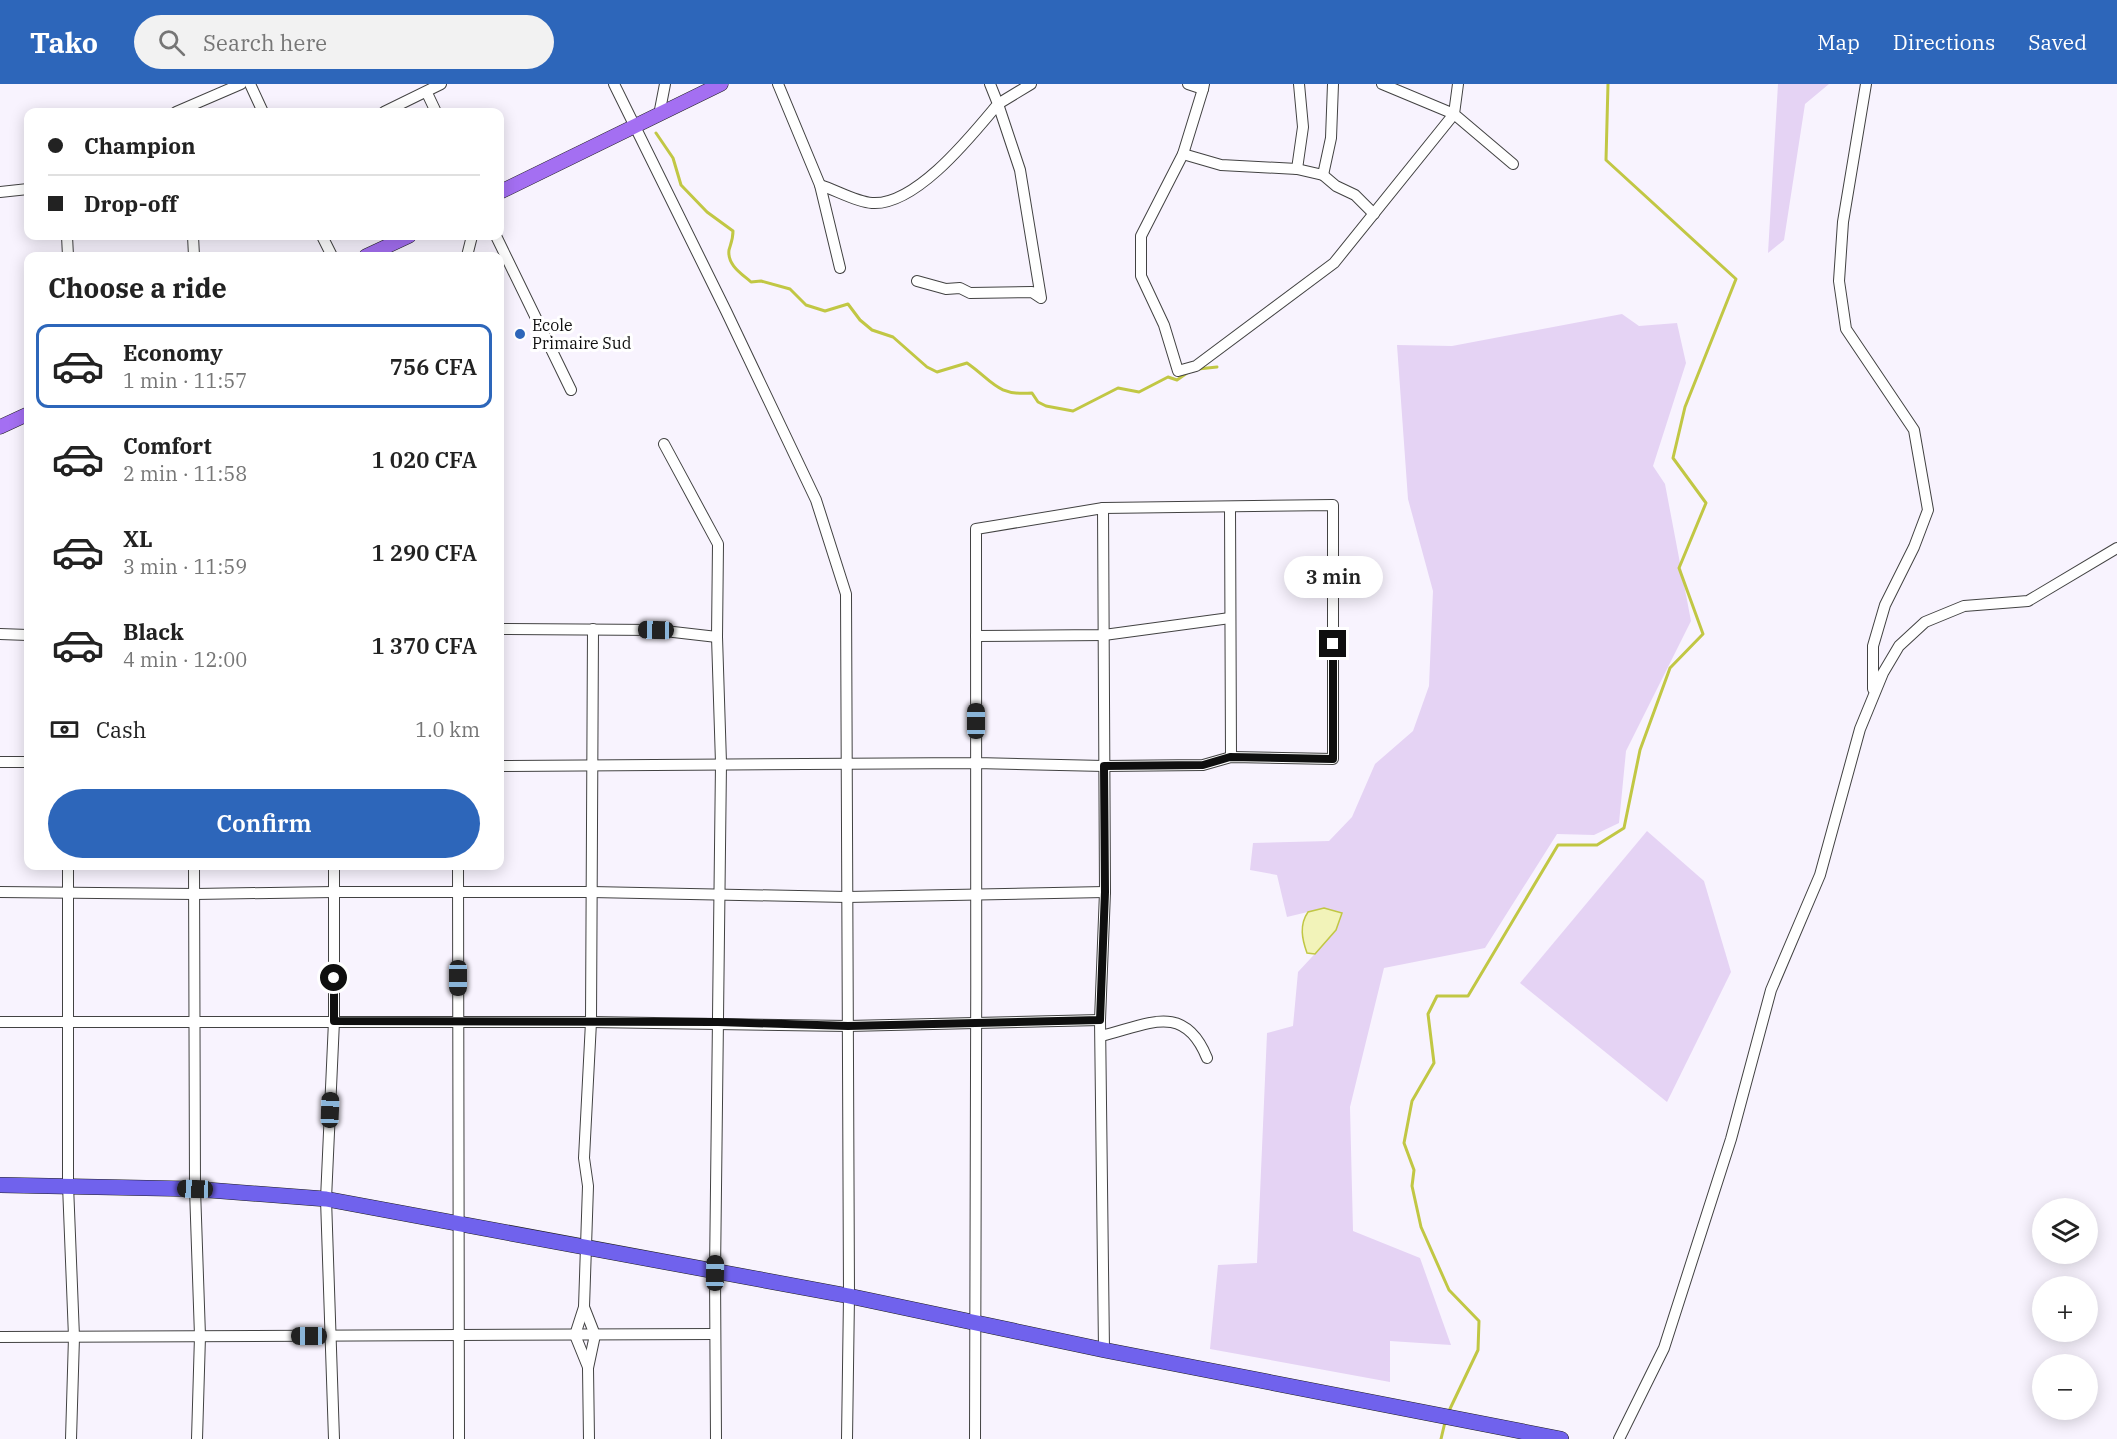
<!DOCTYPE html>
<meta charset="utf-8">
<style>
:root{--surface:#fff;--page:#f2f2f2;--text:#222;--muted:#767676;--line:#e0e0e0;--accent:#2d66ba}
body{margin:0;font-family:"IBM Plex Serif",serif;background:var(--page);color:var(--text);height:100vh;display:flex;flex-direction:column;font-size:22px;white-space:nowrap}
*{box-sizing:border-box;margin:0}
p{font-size:20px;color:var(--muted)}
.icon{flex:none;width:33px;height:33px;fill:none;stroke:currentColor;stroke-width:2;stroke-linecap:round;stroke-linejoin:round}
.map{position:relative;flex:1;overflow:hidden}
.side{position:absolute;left:24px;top:168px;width:480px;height:618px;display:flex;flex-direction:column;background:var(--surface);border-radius:12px;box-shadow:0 3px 15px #0003}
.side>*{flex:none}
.top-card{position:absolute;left:24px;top:24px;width:480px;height:132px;border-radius:12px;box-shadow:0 3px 15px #0003;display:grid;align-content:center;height:132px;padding:0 24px;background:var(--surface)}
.controls{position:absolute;left:2032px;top:1114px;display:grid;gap:12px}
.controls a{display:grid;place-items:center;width:66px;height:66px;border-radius:50%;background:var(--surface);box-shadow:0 3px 15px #0003;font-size:30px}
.end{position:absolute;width:27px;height:27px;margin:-14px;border:8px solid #0f0f0f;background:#fff;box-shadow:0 0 0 3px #fff}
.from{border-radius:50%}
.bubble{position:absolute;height:42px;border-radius:21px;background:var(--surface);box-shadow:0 3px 15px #0003;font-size:20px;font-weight:600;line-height:42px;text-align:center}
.car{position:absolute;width:18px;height:36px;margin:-18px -9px;border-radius:8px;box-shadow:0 0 4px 2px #0007;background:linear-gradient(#222 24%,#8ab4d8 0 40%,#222 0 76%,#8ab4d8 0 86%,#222 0)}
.top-card b{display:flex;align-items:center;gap:21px;height:57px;font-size:22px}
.top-card b+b{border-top:2px solid var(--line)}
.top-card i{width:15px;height:15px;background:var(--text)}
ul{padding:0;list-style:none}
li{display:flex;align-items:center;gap:18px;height:84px;margin:0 12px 9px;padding:0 12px;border:3px solid transparent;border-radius:12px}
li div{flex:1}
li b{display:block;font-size:22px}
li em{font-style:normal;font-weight:600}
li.selected{border-color:var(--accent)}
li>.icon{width:54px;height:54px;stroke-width:1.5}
h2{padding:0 24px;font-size:27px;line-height:72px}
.pay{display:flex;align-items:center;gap:15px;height:66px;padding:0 24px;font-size:22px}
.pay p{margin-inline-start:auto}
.button{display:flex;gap:12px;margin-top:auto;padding:12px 24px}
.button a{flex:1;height:69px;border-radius:36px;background:var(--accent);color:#fff;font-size:24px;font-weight:600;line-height:69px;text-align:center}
header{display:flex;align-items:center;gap:36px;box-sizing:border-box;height:84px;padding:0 30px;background:var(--accent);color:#fff}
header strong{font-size:28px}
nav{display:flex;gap:33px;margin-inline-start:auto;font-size:21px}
.search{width:420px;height:54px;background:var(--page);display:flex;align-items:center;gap:15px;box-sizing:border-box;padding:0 21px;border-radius:33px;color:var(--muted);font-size:22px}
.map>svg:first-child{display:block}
</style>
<header>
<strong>Tako</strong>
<div class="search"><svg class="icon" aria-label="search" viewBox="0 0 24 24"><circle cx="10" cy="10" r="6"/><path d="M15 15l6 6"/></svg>Search here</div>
<nav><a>Map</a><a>Directions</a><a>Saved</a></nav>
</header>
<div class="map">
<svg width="2117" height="1355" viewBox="0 0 2117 1355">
<rect width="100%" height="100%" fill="#f8f3fe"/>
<!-- farmland -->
<g fill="#e5d3f4">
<polygon points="1778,0 1829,0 1805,20 1784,156 1768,169"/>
<polygon points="1622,230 1639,242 1677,239 1686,279 1653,382 1665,400 1691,537 1626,667 1619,739 1594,751 1557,750 1485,864 1384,884 1350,1023 1353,1147 1420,1174 1451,1261 1390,1257 1390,1298 1210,1265 1218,1181 1257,1179 1267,949 1293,942 1298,888 1336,847 1324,824 1287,833 1277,791 1250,786 1253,759 1329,757 1352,733 1375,680 1413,647 1429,602 1433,507 1408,415 1397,261 1452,262"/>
<polygon points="1647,747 1704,797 1731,888 1667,1018 1520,899"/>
</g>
<!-- water -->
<path fill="#f2f3b9" stroke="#c1c744" stroke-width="1.5" d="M1324,824L1342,829L1336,846L1315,870L1307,869C1302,855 1299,841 1308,828Z"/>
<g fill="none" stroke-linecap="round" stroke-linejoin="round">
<!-- stream -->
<g stroke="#c1c744" stroke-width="3">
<path d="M656,49L673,74L681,101L707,128L733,147C733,155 731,159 729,166C727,181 742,190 751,198L761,197L790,205L806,221L825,227L848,220L860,236L872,246L893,253L927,283L937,288L967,279C993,297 996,312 1032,309L1038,318L1046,322L1073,327L1118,304L1139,308L1168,293L1177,296L1187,289"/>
<polyline points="1198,285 1217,283"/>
<polyline points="1448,1329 1478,1266 1479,1237 1449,1206 1421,1143 1412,1102 1414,1086 1404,1059 1412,1017 1434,979 1428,930 1437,912 1468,912 1558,761 1597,761 1624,744 1640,666 1670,584 1703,550 1679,484 1706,419 1673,374 1685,323 1736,195 1606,76 1608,0"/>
<polyline points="1441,1355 1445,1338"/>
</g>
<!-- minor casing -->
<g stroke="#424242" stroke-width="12">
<g id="minor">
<polyline points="250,0 263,28"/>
<polyline points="614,0 726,227 816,416 846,510 849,1212 847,1355"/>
<polyline points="778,0 820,101 840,184"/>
<polyline points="1188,0 1203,5 1204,0"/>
<polyline points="1458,0 1454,30 1513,80"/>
<polyline points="1866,0 1843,138 1839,197 1846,245 1914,346 1928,426 1914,463 1885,521 1873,562 1873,605"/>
<polyline points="1203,5 1183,70 1141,152 1141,192 1164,241 1178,287 1196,282 1334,179 1454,30 1382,0"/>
<polyline points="427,9 436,28"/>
<polyline points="176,28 241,0"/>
<polyline points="384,28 441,0"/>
<polyline points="659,31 665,0"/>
<polyline points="1183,70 1221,81 1297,85 1303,43 1299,0"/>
<polyline points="1297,85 1323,91 1331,54 1333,0"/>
<polyline points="1323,91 1336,102 1355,111 1374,130"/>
<path d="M820,101C836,106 856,118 872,119C916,122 972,51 998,20L990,0"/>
<polyline points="0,108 28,105"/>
<polyline points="67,152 68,172"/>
<polyline points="193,152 194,172"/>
<polyline points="322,152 332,172"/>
<polyline points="496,152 571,306"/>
<polyline points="467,172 472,152"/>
<polyline points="917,197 946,205 960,204 970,209 1032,208 1041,214 1020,86 998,20 1031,0"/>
<polyline points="664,360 718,460 717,553 721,679 715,1189 716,1355"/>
<polyline points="1103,424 1105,808 1100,936 1104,1266"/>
<polyline points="1230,424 1231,673"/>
<polyline points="500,545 656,546 717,553"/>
<polyline points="0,550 28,551"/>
<polyline points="976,552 1104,551 1230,534"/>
<polyline points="0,678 28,678"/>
<path d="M500,682L976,679L1104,682L1203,681L1231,673L1333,675V421L1103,424L976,445C978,748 975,1052 975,1355"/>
<polyline points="68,782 68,1101 74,1253 71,1355"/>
<polyline points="194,782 195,1105 200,1252 197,1355"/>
<polyline points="458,782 459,1355"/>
<polyline points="0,808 195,810 334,808 591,808 847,813 1105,808"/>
<polyline points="0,938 591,938 848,942 1100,936"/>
<path d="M1101,952C1147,941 1184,917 1207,974"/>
<polyline points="584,1223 575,1251 588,1283"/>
<polyline points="0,1253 715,1250"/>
<polyline points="334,1355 326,1115 334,937 334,782"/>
<polyline points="589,1355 588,1284 595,1251 584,1223 588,1102 584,1074 591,938 593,545"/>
<polyline points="1619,1355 1664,1264 1731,1055 1771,906 1820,791 1860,645 1883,589 1899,562 1925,538 1964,522 2028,517 2117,464"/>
</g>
</g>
<!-- major casing -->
<g stroke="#202020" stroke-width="15">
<g id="major">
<polyline points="500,108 721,0"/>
<polyline points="366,172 409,152"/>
<polyline points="0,343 28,330"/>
</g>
</g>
<!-- highway casing -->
<g stroke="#202020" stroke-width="16">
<polyline id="highway" points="0,1101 195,1105 326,1115 849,1212 1104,1266 1561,1355"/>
</g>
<!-- minor -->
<use href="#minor" stroke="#fff" stroke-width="10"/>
<!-- major -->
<use href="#major" stroke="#a46ff2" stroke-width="14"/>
<!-- highway -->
<use href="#highway" stroke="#7062ed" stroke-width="15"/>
</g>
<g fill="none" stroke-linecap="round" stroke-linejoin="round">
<!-- route -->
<polyline stroke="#0f0f0f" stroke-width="8" points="334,894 334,937 718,938 848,942 1100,936 1105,808 1104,682 1203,681 1230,673 1333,675 1333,560"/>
</g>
<!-- markers -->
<circle fill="#2d66ba" stroke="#fff" stroke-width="2" cx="520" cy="250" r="6"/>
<g text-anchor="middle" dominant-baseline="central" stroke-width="6" stroke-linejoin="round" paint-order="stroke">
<!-- poi labels -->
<g font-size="16" fill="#0f0f0f" stroke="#fff" text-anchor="start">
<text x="532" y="241">Ecole<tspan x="532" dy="18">Primaire Sud</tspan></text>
</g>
</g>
</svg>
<div class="controls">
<a><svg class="icon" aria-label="layers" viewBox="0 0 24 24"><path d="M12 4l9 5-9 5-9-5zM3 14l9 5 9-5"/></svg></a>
<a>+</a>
<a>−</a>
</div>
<i class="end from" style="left:334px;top:894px"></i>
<i class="end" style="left:1333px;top:560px"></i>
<div class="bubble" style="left:1284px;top:472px;width:99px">3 min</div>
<i class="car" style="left:656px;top:546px;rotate:271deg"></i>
<i class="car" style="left:976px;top:637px;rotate:0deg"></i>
<i class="car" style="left:458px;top:894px;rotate:180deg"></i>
<i class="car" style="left:330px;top:1026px;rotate:2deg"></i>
<i class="car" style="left:195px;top:1105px;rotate:272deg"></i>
<i class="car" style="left:715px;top:1189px;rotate:1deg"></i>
<i class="car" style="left:309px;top:1252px;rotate:270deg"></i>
<div class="top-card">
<b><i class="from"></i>Champion</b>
<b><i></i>Drop-off</b>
</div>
<section class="side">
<h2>Choose a ride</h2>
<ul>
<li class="selected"><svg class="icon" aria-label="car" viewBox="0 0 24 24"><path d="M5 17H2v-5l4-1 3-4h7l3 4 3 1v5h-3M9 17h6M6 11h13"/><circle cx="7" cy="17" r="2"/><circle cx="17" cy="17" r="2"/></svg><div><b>Economy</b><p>1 min · 11:57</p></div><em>756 CFA</em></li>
<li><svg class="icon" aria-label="car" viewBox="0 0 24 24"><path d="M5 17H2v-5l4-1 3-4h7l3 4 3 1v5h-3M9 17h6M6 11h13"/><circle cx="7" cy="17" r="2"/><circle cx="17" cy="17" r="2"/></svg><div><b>Comfort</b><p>2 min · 11:58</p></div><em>1 020 CFA</em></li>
<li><svg class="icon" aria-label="car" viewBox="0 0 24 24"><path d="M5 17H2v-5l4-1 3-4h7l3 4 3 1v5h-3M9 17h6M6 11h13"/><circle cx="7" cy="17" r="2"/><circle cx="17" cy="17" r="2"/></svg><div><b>XL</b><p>3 min · 11:59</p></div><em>1 290 CFA</em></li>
<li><svg class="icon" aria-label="car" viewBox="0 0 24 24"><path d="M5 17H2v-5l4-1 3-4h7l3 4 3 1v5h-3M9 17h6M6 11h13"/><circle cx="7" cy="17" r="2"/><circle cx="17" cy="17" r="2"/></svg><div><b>Black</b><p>4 min · 12:00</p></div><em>1 370 CFA</em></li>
</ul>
<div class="pay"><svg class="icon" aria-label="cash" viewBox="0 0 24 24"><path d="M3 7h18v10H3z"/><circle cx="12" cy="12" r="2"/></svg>Cash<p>1.0 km</p></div>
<div class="button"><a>Confirm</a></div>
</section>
</div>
